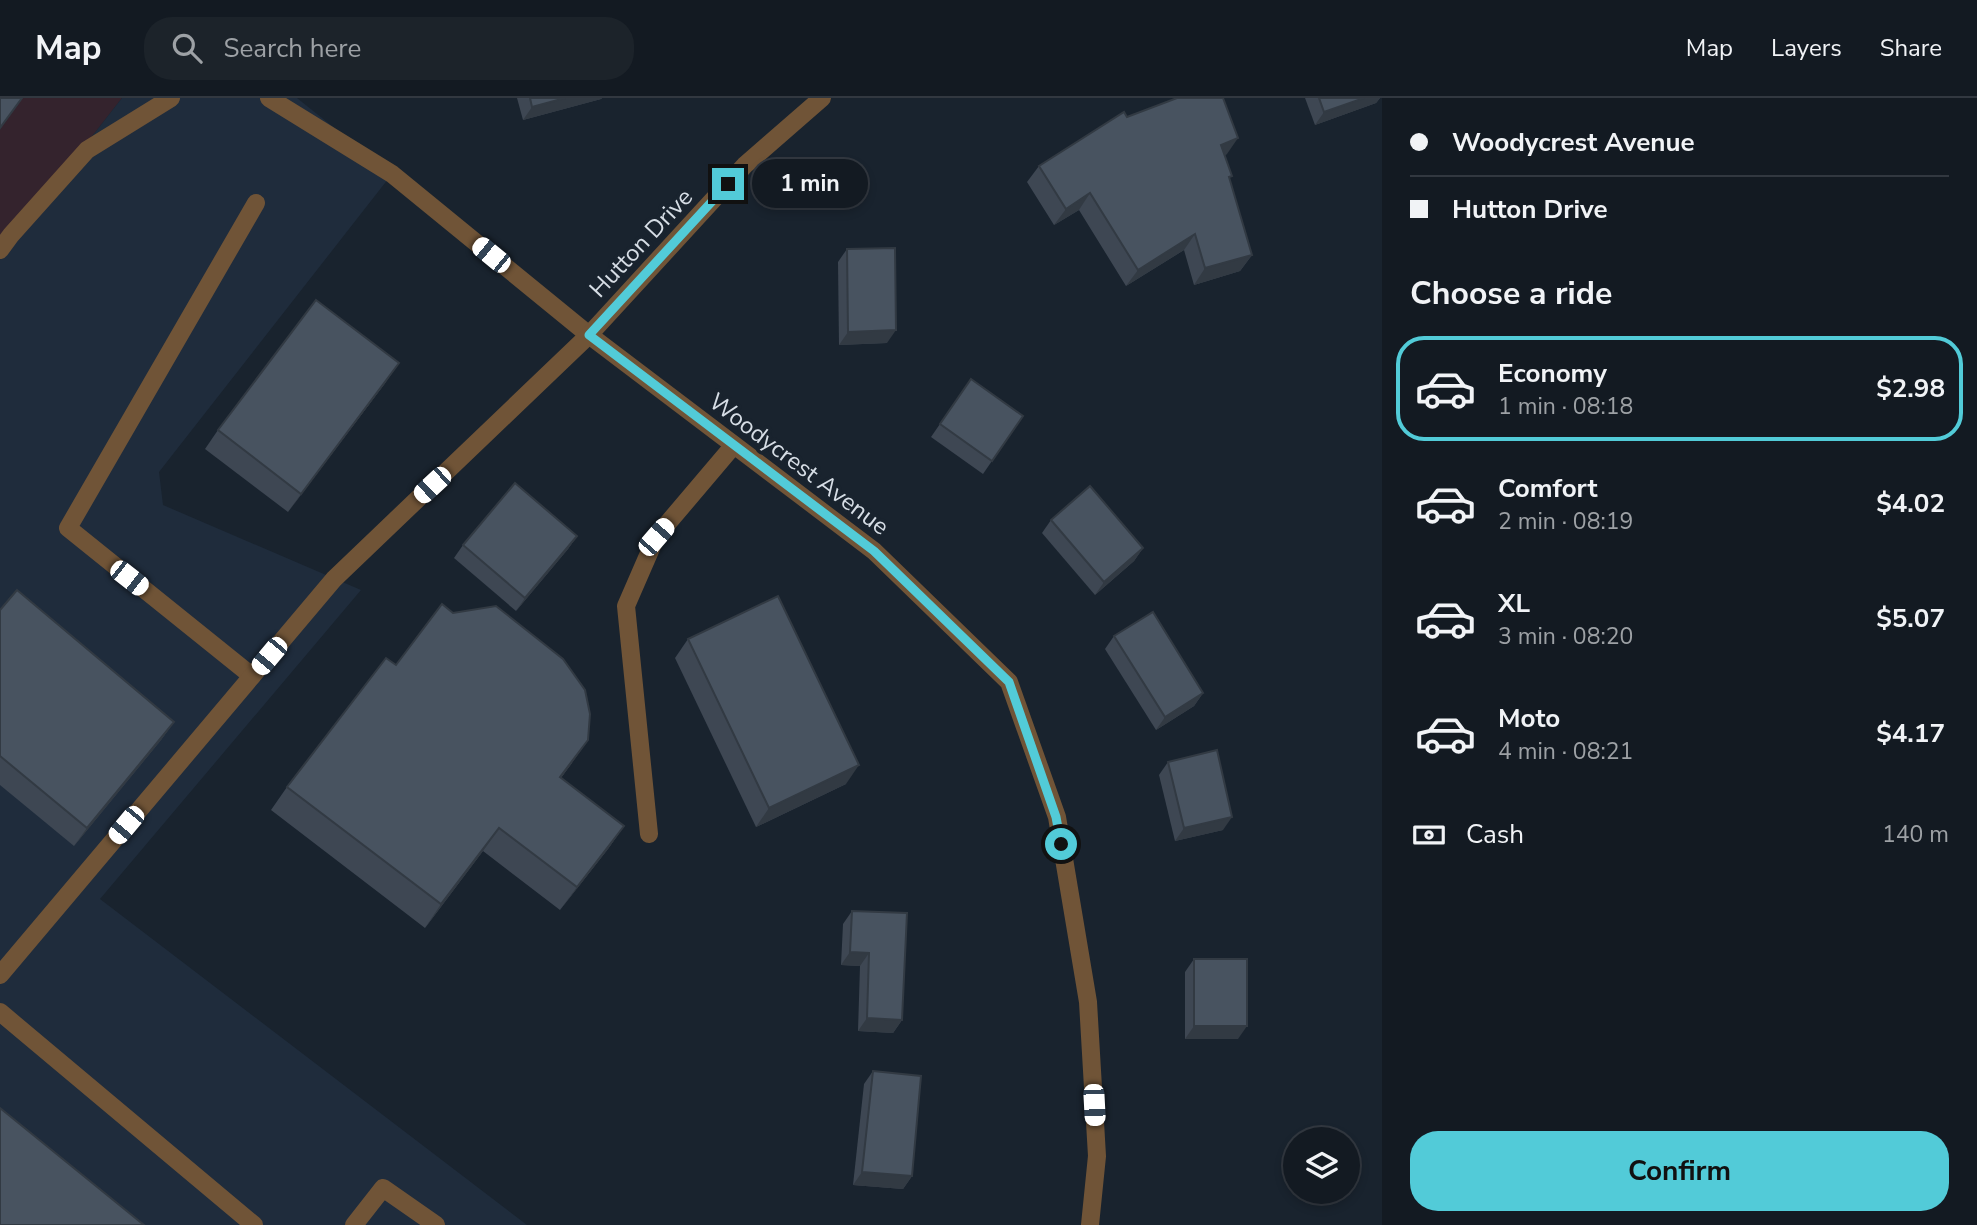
<!DOCTYPE html>
<meta charset="utf-8">
<style>
:root{--surface:#131a22;--page:#1c232a;--text:#f1f3f6;--muted:#9da1a5;--line:#323840;--accent:#52cbd8}
body{margin:0;font-family:"Nunito Sans",sans-serif;background:var(--page);color:var(--text);height:100vh;display:flex;flex-direction:column;font-size:26px;white-space:nowrap}
*{box-sizing:border-box;margin:0}
p{font-size:23px;color:var(--muted)}
.icon{flex:none;width:38px;height:38px;fill:none;stroke:currentColor;stroke-width:2;stroke-linecap:round;stroke-linejoin:round}
.map{position:relative;flex:1;overflow:hidden}
.panel{display:flex;flex-direction:column;background:var(--surface);width:595px}
.panel>*{flex:none}
.hud{display:grid;align-content:center;height:154px;padding:0 28px;background:var(--surface)}
.buttons{position:absolute;left:1283px;top:1029px;display:grid;gap:14px}
.buttons a{display:grid;place-items:center;width:77px;height:77px;border-radius:50%;background:var(--surface);box-shadow:0 4px 10px #0003,0 0 0 2px var(--line);font-size:35px}
.end{position:absolute;width:32px;height:32px;margin:-16px;border:9px solid #52cbd8;background:#111;box-shadow:0 0 0 4px #111}
.from{border-radius:50%}
.bubble{position:absolute;height:49px;border-radius:24px;background:var(--surface);box-shadow:0 4px 10px #0003,0 0 0 2px var(--line);font-size:23px;font-weight:700;line-height:49px;text-align:center}
.car{position:absolute;width:21px;height:42px;margin:-21px -10px;border-radius:9px;box-shadow:0 0 5px 2px #0007;background:linear-gradient(#fff 24%,#345 0 40%,#fff 0 76%,#345 0 86%,#fff 0)}
.hud b{display:flex;align-items:center;gap:24px;height:66px;font-size:26px}
.hud b+b{border-top:2px solid var(--line)}
.hud i{width:18px;height:18px;background:var(--text)}
ul{padding:0;list-style:none}
li{display:flex;align-items:center;gap:21px;height:105px;margin:0 14px 10px;padding:0 14px;border:4px solid transparent;border-radius:28px}
li div{flex:1}
li b{display:block;font-size:26px}
li em{font-style:normal;font-weight:700}
li.current{border-color:var(--accent)}
li>.icon{width:63px;height:63px;stroke-width:1.5}
h2{padding:0 28px;font-size:32px;line-height:84px}
.pay{display:flex;align-items:center;gap:18px;height:77px;padding:0 28px;font-size:26px}
.pay p{margin-inline-start:auto}
.primary-button{display:flex;gap:14px;margin-top:auto;padding:14px 28px}
.primary-button a{flex:1;height:80px;border-radius:28px;background:var(--accent);color:#111;font-size:28px;font-weight:700;line-height:80px;text-align:center}
header{display:flex;align-items:center;gap:42px;box-sizing:border-box;height:98px;padding:0 35px;background:var(--surface);border-bottom:2px solid var(--line)}
header strong{font-size:33px}
nav{display:flex;gap:38px;margin-inline-start:auto;font-size:24px}
.search{width:490px;height:63px;background:var(--page);display:flex;align-items:center;gap:18px;box-sizing:border-box;padding:0 24px;border-radius:28px;color:var(--muted);font-size:26px}
main{display:flex;flex:1;min-height:0}
.map>svg:first-child{display:block}
</style>
<header>
<strong>Map</strong>
<div class="search"><svg class="icon" aria-label="search" viewBox="0 0 24 24"><circle cx="10" cy="10" r="6"/><path d="M15 15l6 6"/></svg>Search here</div>
<nav><a>Map</a><a>Layers</a><a>Share</a></nav>
</header>
<main>
<div class="map">
<svg width="1382" height="1127" viewBox="0 0 1382 1127">
<rect width="100%" height="100%" fill="#19232e"/>
<!-- industrial -->
<polygon fill="#34232d" points="0,0 122,0 0,156"/>
<!-- built -->
<polygon fill="#1f2c3c" points="122,0 297,0 392,76 159,374 163,407 361,492 100,801 527,1127 0,1127 0,156"/>
<g fill="none" stroke-linecap="round" stroke-linejoin="round">
<!-- minor -->
<g stroke="#705437" stroke-width="18">
<polyline points="269,0 392,76 589,237 874,453 1009,584 1057,719 1088,904 1097,1058 1090,1127"/>
<polyline points="0,152 11,137 87,52 171,0"/>
<polyline points="252,578 68,430 256,105"/>
<polyline points="649,736 626,508 656,439 734,347"/>
<polyline points="0,877 334,481 589,237 745,67 822,0"/>
<polyline points="0,914 254,1127"/>
<polyline points="354,1127 383,1090 436,1127"/>
</g>
</g>
<!-- wall -->
<g fill="#3e4753">
<polygon points="517,0 602,0 601,1 523,22"/>
<polygon points="1305,0 1380,0 1376,5 1315,27"/>
<polygon points="1227,56 1225,57 1230,82 1252,157 1240,173 1194,187 1184,152 1126,188 1079,112 1054,127 1027,84 1039,68"/>
<polygon points="847,151 887,245 839,247 838,164"/>
<polygon points="971,281 1023,318 983,376 931,339"/>
<polygon points="386,284 288,414 205,351 218,332"/>
<polygon points="1051,422 1143,450 1134,463 1095,497 1042,435"/>
<polygon points="577,438 568,451 516,513 454,460 463,447"/>
<polygon points="0,512 174,624 161,642 74,748 0,687"/>
<polygon points="1114,538 1203,595 1194,608 1156,632 1105,551"/>
<polygon points="688,541 846,686 756,729 675,560"/>
<polygon points="396,567 572,665 561,680 624,728 608,751 560,812 483,753 425,830 271,712 287,689"/>
<polygon points="1168,664 1223,732 1175,743 1159,677"/>
<polygon points="852,813 902,922 893,935 858,933 860,868 841,867 843,826"/>
<polygon points="1194,861 1238,941 1185,941 1185,874"/>
<polygon points="873,973 912,1078 903,1091 853,1087 864,986"/>
</g>
<!-- shaded-wall -->
<g fill="#323a43">
<polygon points="565,0 602,0 601,1 523,22 532,9"/>
<polygon points="1364,0 1380,0 1376,5 1315,27 1324,14"/>
<polygon points="1238,40 1227,56 1209,63 1221,47"/>
<polygon points="1090,95 1079,112 1054,127 1066,111"/>
<polygon points="1195,136 1184,152 1126,188 1138,172"/>
<polygon points="1252,157 1240,173 1194,187 1205,170"/>
<polygon points="896,232 887,245 839,247 848,234"/>
<polygon points="399,265 386,284 288,414 301,396"/>
<polygon points="577,438 568,451 516,513 525,500"/>
<polygon points="1143,450 1134,463 1095,497 1104,484"/>
<polygon points="1203,595 1194,608 1156,632 1165,619"/>
<polygon points="174,624 161,642 74,748 87,730"/>
<polygon points="588,642 572,665 544,702 560,679"/>
<polygon points="859,667 846,686 756,729 769,710"/>
<polygon points="1232,719 1223,732 1175,743 1184,730"/>
<polygon points="624,728 608,751 560,812 577,789"/>
<polygon points="499,730 483,753 425,830 441,806"/>
<polygon points="850,854 869,855 860,868 841,867"/>
<polygon points="867,920 902,922 893,935 858,933"/>
<polygon points="1194,928 1247,928 1238,941 1185,941"/>
<polygon points="862,1074 912,1078 903,1091 853,1087"/>
</g>
<!-- building -->
<g fill="#485360" stroke="#323a43" stroke-width="2">
<polygon points="0,0 22,0 0,30"/>
<polygon points="530,0 565,0 532,9"/>
<polygon points="1177,0 1223,0 1238,40 1221,47 1232,78 1229,79 1252,157 1205,170 1195,136 1138,172 1090,95 1066,111 1039,68 1124,14 1127,19"/>
<polygon points="1319,0 1364,0 1324,14"/>
<polygon points="895,150 896,232 848,234 847,151"/>
<polygon points="316,202 399,265 301,396 218,332"/>
<polygon points="971,281 1023,318 992,363 940,326"/>
<polygon points="515,385 577,438 525,500 463,447"/>
<polygon points="1090,388 1143,450 1104,484 1051,422"/>
<polygon points="17,492 174,624 87,730 0,658 0,512"/>
<polygon points="778,498 859,667 769,710 688,541"/>
<polygon points="442,506 453,515 496,508 563,561 585,592 590,616 588,642 560,679 624,728 577,789 499,730 441,806 287,689 386,560 396,567"/>
<polygon points="1153,514 1203,595 1165,619 1114,538"/>
<polygon points="1217,652 1232,719 1184,730 1168,664"/>
<polygon points="852,813 907,815 902,922 867,920 869,855 850,854"/>
<rect x="1194" y="861" width="53" height="67"/>
<polygon points="873,973 921,978 912,1078 862,1074"/>
<polygon points="0,1010 144,1127 0,1127"/>
</g>
<g fill="none" stroke-linecap="round" stroke-linejoin="round">
<!-- route -->
<polyline stroke="#52cbd8" stroke-width="9" points="728,86 589,237 874,453 1009,584 1056,719 1061,746"/>
</g>
<g text-anchor="middle" dominant-baseline="central" stroke-width="7" stroke-linejoin="round" paint-order="stroke">
<!-- street labels -->
<g font-size="24" fill="#d6dde5" stroke="#19232e">
<text transform="translate(641 145) rotate(-47)">Hutton Drive</text>
<text transform="translate(799 366) rotate(37)">Woodycrest Avenue</text>
</g>
</g>
</svg>
<div class="buttons">
<a><svg class="icon" aria-label="layers" viewBox="0 0 24 24"><path d="M12 4l9 5-9 5-9-5zM3 14l9 5 9-5"/></svg></a>
</div>
<i class="end from" style="left:1061px;top:746px"></i>
<i class="end" style="left:728px;top:86px"></i>
<div class="bubble" style="left:752px;top:61px;width:116px">1 min</div>
<i class="car" style="left:491px;top:157px;rotate:309deg"></i>
<i class="car" style="left:432px;top:387px;rotate:227deg"></i>
<i class="car" style="left:656px;top:439px;rotate:41deg"></i>
<i class="car" style="left:129px;top:480px;rotate:128deg"></i>
<i class="car" style="left:269px;top:558px;rotate:220deg"></i>
<i class="car" style="left:126px;top:727px;rotate:220deg"></i>
<i class="car" style="left:1094px;top:1007px;rotate:177deg"></i>
</div>
<section class="panel">
<div class="hud">
<b><i class="from"></i>Woodycrest Avenue</b>
<b><i></i>Hutton Drive</b>
</div>
<h2>Choose a ride</h2>
<ul>
<li class="current"><svg class="icon" aria-label="car" viewBox="0 0 24 24"><path d="M5 17H2v-5l4-1 3-4h7l3 4 3 1v5h-3M9 17h6M6 11h13"/><circle cx="7" cy="17" r="2"/><circle cx="17" cy="17" r="2"/></svg><div><b>Economy</b><p>1 min · 08:18</p></div><em>$2.98</em></li>
<li><svg class="icon" aria-label="car" viewBox="0 0 24 24"><path d="M5 17H2v-5l4-1 3-4h7l3 4 3 1v5h-3M9 17h6M6 11h13"/><circle cx="7" cy="17" r="2"/><circle cx="17" cy="17" r="2"/></svg><div><b>Comfort</b><p>2 min · 08:19</p></div><em>$4.02</em></li>
<li><svg class="icon" aria-label="car" viewBox="0 0 24 24"><path d="M5 17H2v-5l4-1 3-4h7l3 4 3 1v5h-3M9 17h6M6 11h13"/><circle cx="7" cy="17" r="2"/><circle cx="17" cy="17" r="2"/></svg><div><b>XL</b><p>3 min · 08:20</p></div><em>$5.07</em></li>
<li><svg class="icon" aria-label="car" viewBox="0 0 24 24"><path d="M5 17H2v-5l4-1 3-4h7l3 4 3 1v5h-3M9 17h6M6 11h13"/><circle cx="7" cy="17" r="2"/><circle cx="17" cy="17" r="2"/></svg><div><b>Moto</b><p>4 min · 08:21</p></div><em>$4.17</em></li>
</ul>
<div class="pay"><svg class="icon" aria-label="cash" viewBox="0 0 24 24"><path d="M3 7h18v10H3z"/><circle cx="12" cy="12" r="2"/></svg>Cash<p>140 m</p></div>
<div class="primary-button"><a>Confirm</a></div>
</section>
</main>
